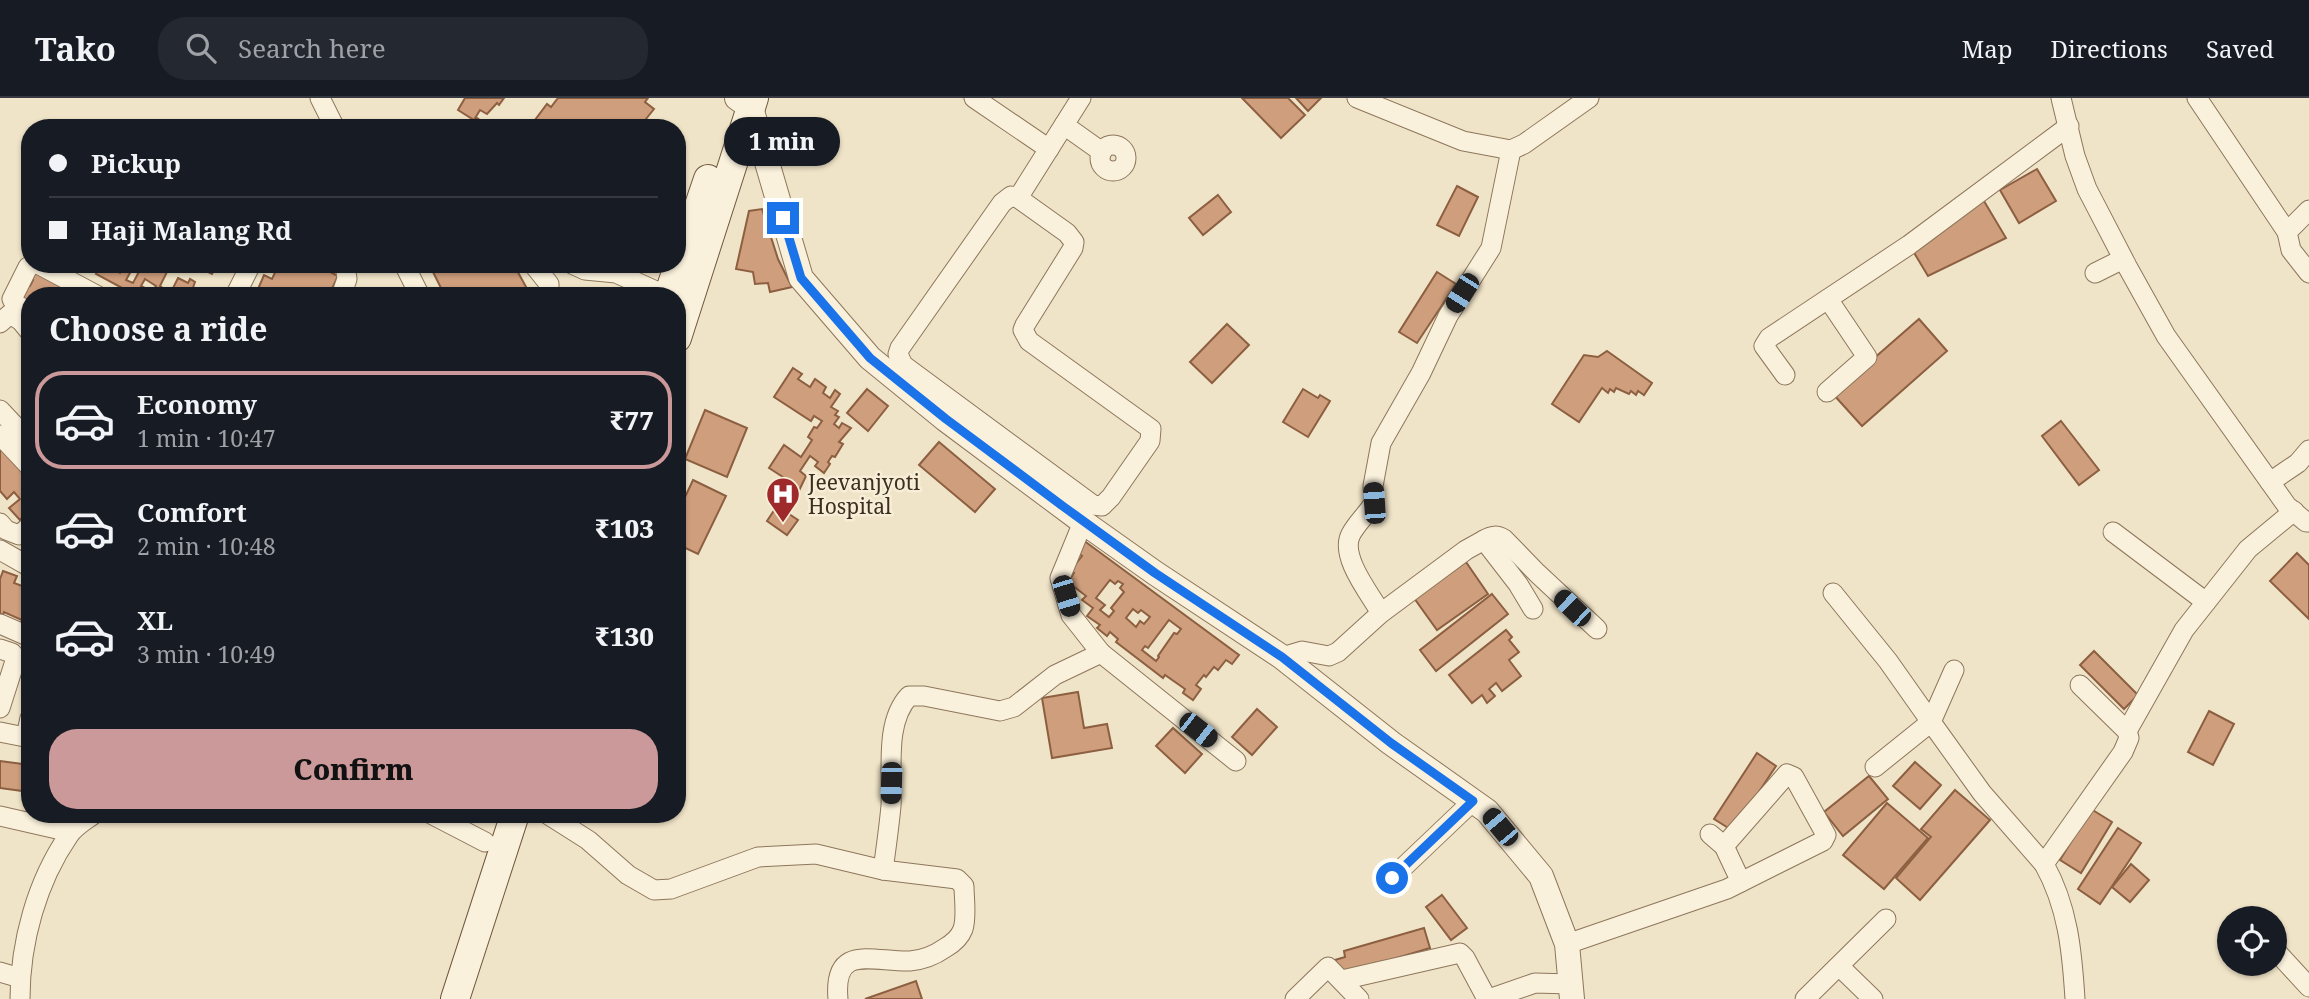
<!DOCTYPE html>
<meta charset="utf-8">
<style>
:root{--surface:#171b24;--page:#242831;--text:#f1f3f6;--muted:#9ea1a6;--line:#363941;--accent:#cc999b}
body{margin:0;font-family:"Noto Serif",serif;background:var(--page);color:var(--text);height:100vh;display:flex;flex-direction:column;font-size:26px;white-space:nowrap}
*{box-sizing:border-box;margin:0}
p{font-size:23px;color:var(--muted)}
.icon{flex:none;width:38px;height:38px;fill:none;stroke:currentColor;stroke-width:2;stroke-linecap:round;stroke-linejoin:round}
.map{position:relative;flex:1;overflow:hidden}
.panel{position:absolute;left:21px;top:189px;width:665px;height:536px;display:flex;flex-direction:column;background:var(--surface);border-radius:28px;box-shadow:0 2px 5px #0004}
.panel>*{flex:none}
.hud{position:absolute;left:21px;top:21px;width:665px;height:154px;border-radius:28px;box-shadow:0 2px 5px #0004;display:grid;align-content:center;height:154px;padding:0 28px;background:var(--surface)}
.controls{position:absolute;left:2217px;top:808px;display:grid;gap:14px}
.controls a{display:grid;place-items:center;width:70px;height:70px;border-radius:50%;background:var(--surface);box-shadow:0 2px 5px #0004;font-size:35px}
.end{position:absolute;width:32px;height:32px;margin:-16px;border:9px solid #1a73e8;background:#fff;box-shadow:0 0 0 4px #fff}
.from{border-radius:50%}
.bubble{position:absolute;height:49px;border-radius:24px;background:var(--surface);box-shadow:0 2px 5px #0004;font-size:23px;font-weight:800;line-height:49px;text-align:center}
.car{position:absolute;width:21px;height:42px;margin:-21px -10px;border-radius:9px;box-shadow:0 0 5px 2px #0007;background:linear-gradient(#222 24%,#8ab4d8 0 40%,#222 0 76%,#8ab4d8 0 86%,#222 0)}
.hud b{display:flex;align-items:center;gap:24px;height:66px;font-size:26px}
.hud b+b{border-top:2px solid var(--line)}
.hud i{width:18px;height:18px;background:var(--text)}
ul{padding:0;list-style:none}
li{display:flex;align-items:center;gap:21px;height:98px;margin:0 14px 10px;padding:0 14px;border:4px solid transparent;border-radius:28px}
li div{flex:1}
li b{display:block;font-size:26px}
li em{font-style:normal;font-weight:800}
li.current{border-color:var(--accent)}
li>.icon{width:63px;height:63px;stroke-width:1.5}
h2{padding:0 28px;font-size:32px;line-height:84px}
.action{display:flex;gap:14px;margin-top:auto;padding:14px 28px}
.action a{flex:1;height:80px;border-radius:28px;background:var(--accent);color:#111;font-size:28px;font-weight:800;line-height:80px;text-align:center}
header{display:flex;align-items:center;gap:42px;box-sizing:border-box;height:98px;padding:0 35px;background:var(--surface);border-bottom:2px solid var(--line)}
header strong{font-size:33px}
nav{display:flex;gap:38px;margin-inline-start:auto;font-size:24px}
.search{width:490px;height:63px;background:var(--page);display:flex;align-items:center;gap:18px;box-sizing:border-box;padding:0 24px;border-radius:28px;color:var(--muted);font-size:26px}
.map>svg:first-child{display:block}
</style>
<header>
<strong>Tako</strong>
<div class="search"><svg class="icon" aria-label="search" viewBox="0 0 24 24"><circle cx="10" cy="10" r="6"/><path d="M15 15l6 6"/></svg>Search here</div>
<nav><a>Map</a><a>Directions</a><a>Saved</a></nav>
</header>
<div class="map">
<svg width="2309" height="901" viewBox="0 0 2309 901">
<rect width="100%" height="100%" fill="#f0e4c8"/>
<!-- building -->
<g fill="#cf9f7d" stroke="#8d5f41" stroke-width="2" fill-rule="evenodd">
<polygon points="465,0 504,0 499,7 497,5 487,16 480,12 474,22 458,12"/>
<polygon points="558,0 648,0 645,4 654,11 646,21 650,24 645,30 529,30 547,6 551,9"/>
<polygon points="1242,0 1288,0 1305,17 1281,40"/>
<polygon points="1296,0 1321,0 1308,13"/>
<polygon points="477,20 486,26 484,30 471,30"/>
<polygon points="2037,71 2056,103 2019,125 2000,92"/>
<polygon points="1457,88 1478,99 1459,138 1437,127"/>
<polygon points="1218,97 1231,114 1203,137 1189,120"/>
<polygon points="1981,98 2006,140 1928,178 1913,153"/>
<polygon points="762,111 778,161 792,189 770,194 768,185 755,186 753,174 736,171 749,113"/>
<path d="M95,166H110L109,169L120,175L124,169L119,166H128L126,170L131,173L126,182L133,185L143,166H153L167,174L160,188L164,191L161,198H137L96,176L99,172L93,170ZM145,181L156,188L152,194L141,188Z"/>
<polygon points="200,166 217,166 212,176 198,169"/>
<polygon points="336,166 332,175 338,178 330,195 325,192 323,198 265,198 266,195 258,191 264,177 272,181 278,168 275,166"/>
<polygon points="429,166 483,166 487,173 501,166 509,166 511,169 514,167 531,198 445,198"/>
<polygon points="37,168 90,198 30,198 30,211 13,201 26,186 30,188 33,182 30,180"/>
<polygon points="1437,174 1456,186 1417,245 1399,234"/>
<polygon points="178,180 188,185 190,181 195,184 190,198 169,198"/>
<polygon points="1919,221 1947,253 1862,328 1833,296"/>
<polygon points="1227,226 1249,247 1212,285 1190,264"/>
<polygon points="1607,253 1652,285 1644,297 1638,293 1636,297 1631,293 1629,296 1616,290 1614,294 1610,291 1608,295 1602,290 1579,324 1552,306 1584,257 1598,259"/>
<polygon points="793,270 802,276 798,281 810,289 815,281 826,289 823,295 830,300 835,292 840,296 831,309 838,313 835,317 839,319 834,326 839,330 842,325 851,330 839,344 843,346 835,359 832,358 828,364 830,366 824,375 815,368 818,364 810,358 800,373 806,378 796,399 780,389 786,381 769,370 784,347 801,359 812,342 808,339 814,329 817,330 822,323 814,318 811,323 774,299"/>
<polygon points="867,291 888,308 868,333 847,315"/>
<polygon points="1303,291 1318,300 1320,297 1330,303 1308,339 1283,324"/>
<polygon points="705,312 747,330 727,379 685,361"/>
<polygon points="2061,323 2099,372 2079,387 2042,338"/>
<polygon points="0,341 30,374 30,407 25,411 28,414 20,422 9,410 20,401 14,394 7,401 0,393"/>
<polygon points="939,344 995,391 975,414 919,367"/>
<polygon points="693,382 726,398 698,456 677,446 677,416"/>
<polygon points="777,408 798,422 787,437 767,423"/>
<path d="M1083,442L1239,557L1232,566L1226,562L1218,572L1214,569L1206,579L1204,577L1196,587L1201,591L1193,602L1183,595L1185,591L1165,577L1163,580L1116,544L1118,541L1110,534L1107,538L1097,530L1100,527L1087,518L1093,510L1082,502L1086,498L1068,484L1074,475L1071,472L1082,458L1075,453ZM1110,482L1115,486L1118,483L1123,486L1120,490L1124,494L1111,510L1114,513L1109,519L1100,512L1105,507L1096,500ZM1133,511L1138,515L1141,512L1150,519L1144,526L1140,523L1136,529L1126,520ZM1169,522L1181,531L1177,536L1174,535L1158,558L1159,559L1156,563L1142,552L1145,548L1148,550Z"/>
<polygon points="2297,455 2309,467 2309,521 2270,483"/>
<polygon points="1466,464 1488,496 1437,532 1414,500"/>
<polygon points="3,473 17,478 14,485 30,491 30,528 21,525 22,522 4,514 3,517 0,516 0,481"/>
<polygon points="1492,496 1508,516 1436,573 1420,552"/>
<polygon points="1506,532 1512,539 1509,542 1519,554 1509,562 1521,578 1502,593 1496,585 1489,591 1495,598 1487,605 1482,597 1472,605 1449,577"/>
<polygon points="2094,553 2138,597 2124,611 2080,567"/>
<polygon points="1078,594 1084,630 1107,626 1112,650 1052,660 1042,600"/>
<polygon points="1257,611 1277,629 1252,657 1232,639"/>
<polygon points="2209,613 2234,626 2213,667 2188,654"/>
<polygon points="1173,630 1202,656 1185,675 1156,648"/>
<polygon points="1757,655 1776,668 1733,733 1714,721"/>
<polygon points="0,663 30,667 30,694 0,690"/>
<polygon points="1915,664 1941,687 1920,711 1893,688"/>
<polygon points="1869,678 1888,701 1843,738 1824,714"/>
<polygon points="1955,692 1990,722 1920,802 1896,780 1931,739 1921,731"/>
<polygon points="1887,705 1928,740 1884,791 1843,757"/>
<polygon points="2091,711 2112,724 2081,775 2060,762"/>
<polygon points="2118,730 2141,745 2100,806 2078,791"/>
<polygon points="2131,766 2149,782 2130,804 2112,789"/>
<polygon points="1442,797 1467,830 1451,842 1426,809"/>
<polygon points="1424,830 1430,850 1340,877 1335,862 1345,859 1344,853"/>
<polygon points="916,883 922,901 865,901"/>
</g>
<g fill="none" stroke-linecap="round" stroke-linejoin="round">
<!-- minor casing -->
<g stroke="#8d765c" stroke-width="21">
<g id="minor">
<polyline points="320,0 335,30"/>
<polyline points="974,0 1049,51"/>
<polyline points="1357,0 1463,43 1511,52 1524,46 1589,0"/>
<polyline points="2061,0 2075,58 2087,91 2127,168 2166,238 2287,408 2306,424 2309,424"/>
<polyline points="2197,0 2287,134"/>
<polyline points="1064,27 1102,54"/>
<circle cx="1113" cy="60" r="13"/>
<polygon points="1011,98 1018,100 1067,135 1074,144 1073,150 1025,227 1023,232 1029,243 1151,331 1150,343 1111,399 1102,408 1093,407 903,267 898,256 900,250 1002,105"/>
<polyline points="1018,100 1081,0"/>
<polyline points="2309,112 2287,134 2291,152 2309,175"/>
<polyline points="38,166 98,198"/>
<polyline points="404,166 420,198"/>
<polyline points="533,166 549,186 549,194 546,198"/>
<polyline points="572,166 585,172 616,175 667,198"/>
<polyline points="2095,175 2123,161"/>
<polyline points="235,198 251,166"/>
<polyline points="341,198 347,181 345,166"/>
<polyline points="30,214 15,206 12,201 28,169 33,166"/>
<polyline points="0,225 10,216 21,223 30,234"/>
<polyline points="1785,277 1764,248 1769,240 1909,147 2069,28"/>
<polyline points="1827,294 1867,259 1828,201"/>
<polyline points="0,312 30,344"/>
<polyline points="0,337 30,369"/>
<polyline points="2270,384 2298,365 2309,352"/>
<polyline points="0,425 6,432 19,437 30,428"/>
<polyline points="2113,434 2206,504"/>
<path d="M1484,442C1492,437 1497,437 1504,441L1537,475L1597,531"/>
<polyline points="0,452 30,469"/>
<polyline points="1833,495 1888,563 1931,624 1875,669"/>
<path d="M1381,515C1370,496 1339,458 1351,436C1357,425 1367,416 1374,405L1373,388L1381,345L1421,275L1448,218L1491,150L1511,52"/>
<polyline points="0,526 30,539"/>
<polyline points="0,551 12,555 16,560 0,610"/>
<polyline points="1101,555 1236,663"/>
<polyline points="1282,559 1302,553 1329,558 1338,554 1381,515 1466,452 1484,442 1518,486 1533,511"/>
<path d="M1954,572L1931,624L1982,695L2044,766C2068,809 2072,853 2075,901"/>
<polyline points="2127,633 2184,532 2248,451 2294,413"/>
<polyline points="0,634 30,640"/>
<polyline points="26,639 30,620"/>
<polyline points="431,716 485,744"/>
<path d="M547,716L588,742L628,777L654,792L671,791L758,759L816,756L883,772C886,751 889,729 891,708C893,673 884,625 909,598H924L1000,613L1014,609L1055,577L1101,555L1071,517L1060,480L1083,424"/>
<polyline points="0,718 70,734"/>
<polyline points="1710,736 1724,748 1741,784"/>
<polyline points="2044,766 2123,654 2129,640 2127,633 2080,587"/>
<polyline points="1392,780 1473,703"/>
<polyline points="1567,846 1727,791 1823,743 1826,737 1794,679 1787,676 1724,748"/>
<polyline points="2275,852 2309,889"/>
<polyline points="1839,868 1873,901"/>
<polyline points="0,874 20,880"/>
<polyline points="1342,882 1460,855 1465,860 1487,901"/>
<path d="M20,901C20,844 37,783 69,737C75,728 86,722 94,716"/>
<path d="M838,901C833,845 872,864 910,863C922,862 935,857 945,850C952,846 960,839 963,831C967,819 964,800 964,788L957,781L883,772"/>
<polyline points="1295,901 1328,869 1359,901"/>
<polyline points="1489,901 1535,885 1571,886"/>
<polyline points="1805,901 1886,821"/>
</g>
</g>
<!-- tertiary casing -->
<g stroke="#8d765c" stroke-width="26">
<polyline id="tertiary" points="737,0 751,10 801,180 870,260 945,321 1083,424 1155,475 1282,559 1391,645 1487,713 1541,778 1567,846 1572,901"/>
</g>
<!-- secondary casing -->
<g stroke="#6f573f" stroke-width="30">
<g id="secondary">
<polyline points="668,198 708,81"/>
<polyline points="677,240 754,0"/>
<polyline points="455,901 515,716"/>
</g>
</g>
<!-- minor -->
<use href="#minor" stroke="#faf1dc" stroke-width="19"/>
<!-- tertiary -->
<use href="#tertiary" stroke="#faf1dc" stroke-width="24"/>
<!-- secondary -->
<use href="#secondary" stroke="#faf1dc" stroke-width="28"/>
</g>
<g fill="none" stroke-linecap="round" stroke-linejoin="round">
<!-- route -->
<polyline stroke="#1a73e8" stroke-width="9" points="783,120 801,180 870,260 946,321 1064,409 1155,475 1282,559 1391,645 1473,703 1392,780"/>
</g>
<!-- icons -->
<defs>
<g id="hospital-pin" transform="scale(1.75)"><path d="M0 17L-7.5 6A9.5 9.5 0 1 1 7.5 6Z" fill="#9e2a2b" stroke="#f7eed8"/><path d="M-5-5h3v3.5h4V-5h3V5h-3V1.5h-4V5h-3Z" fill="#fff"/></g>
</defs>
<g fill-rule="evenodd">
<use href="#hospital-pin" x="783" y="396"/>
</g>
<g text-anchor="middle" dominant-baseline="central" stroke-width="5" stroke-linejoin="round" paint-order="stroke">
<!-- poi labels -->
<g font-size="21" fill="#3d2e20" stroke="#f7eed8" text-anchor="start">
<text x="808" y="384">Jeevanjyoti<tspan x="808" dy="24">Hospital</tspan></text>
</g>
</g>
</svg>
<div class="controls">
<a><svg class="icon" aria-label="locate" viewBox="0 0 24 24"><circle cx="12" cy="12" r="6"/><path d="M12 2v4M12 18v4M2 12h4M18 12h4"/></svg></a>
</div>
<i class="end from" style="left:1392px;top:780px"></i>
<i class="end" style="left:783px;top:120px"></i>
<div class="bubble" style="left:724px;top:19px;width:116px">1 min</div>
<i class="car" style="left:1462px;top:195px;rotate:212deg"></i>
<i class="car" style="left:1374px;top:405px;rotate:356deg"></i>
<i class="car" style="left:1066px;top:498px;rotate:163deg"></i>
<i class="car" style="left:1572px;top:510px;rotate:314deg"></i>
<i class="car" style="left:1198px;top:632px;rotate:128deg"></i>
<i class="car" style="left:891px;top:685px;rotate:182deg"></i>
<i class="car" style="left:1500px;top:729px;rotate:320deg"></i>
<div class="hud">
<b><i class="from"></i>Pickup</b>
<b><i></i>Haji Malang Rd</b>
</div>
<section class="panel">
<h2>Choose a ride</h2>
<ul>
<li class="current"><svg class="icon" aria-label="car" viewBox="0 0 24 24"><path d="M5 17H2v-5l4-1 3-4h7l3 4 3 1v5h-3M9 17h6M6 11h13"/><circle cx="7" cy="17" r="2"/><circle cx="17" cy="17" r="2"/></svg><div><b>Economy</b><p>1 min · 10:47</p></div><em>₹77</em></li>
<li><svg class="icon" aria-label="car" viewBox="0 0 24 24"><path d="M5 17H2v-5l4-1 3-4h7l3 4 3 1v5h-3M9 17h6M6 11h13"/><circle cx="7" cy="17" r="2"/><circle cx="17" cy="17" r="2"/></svg><div><b>Comfort</b><p>2 min · 10:48</p></div><em>₹103</em></li>
<li><svg class="icon" aria-label="car" viewBox="0 0 24 24"><path d="M5 17H2v-5l4-1 3-4h7l3 4 3 1v5h-3M9 17h6M6 11h13"/><circle cx="7" cy="17" r="2"/><circle cx="17" cy="17" r="2"/></svg><div><b>XL</b><p>3 min · 10:49</p></div><em>₹130</em></li>
</ul>
<div class="action"><a>Confirm</a></div>
</section>
</div>
